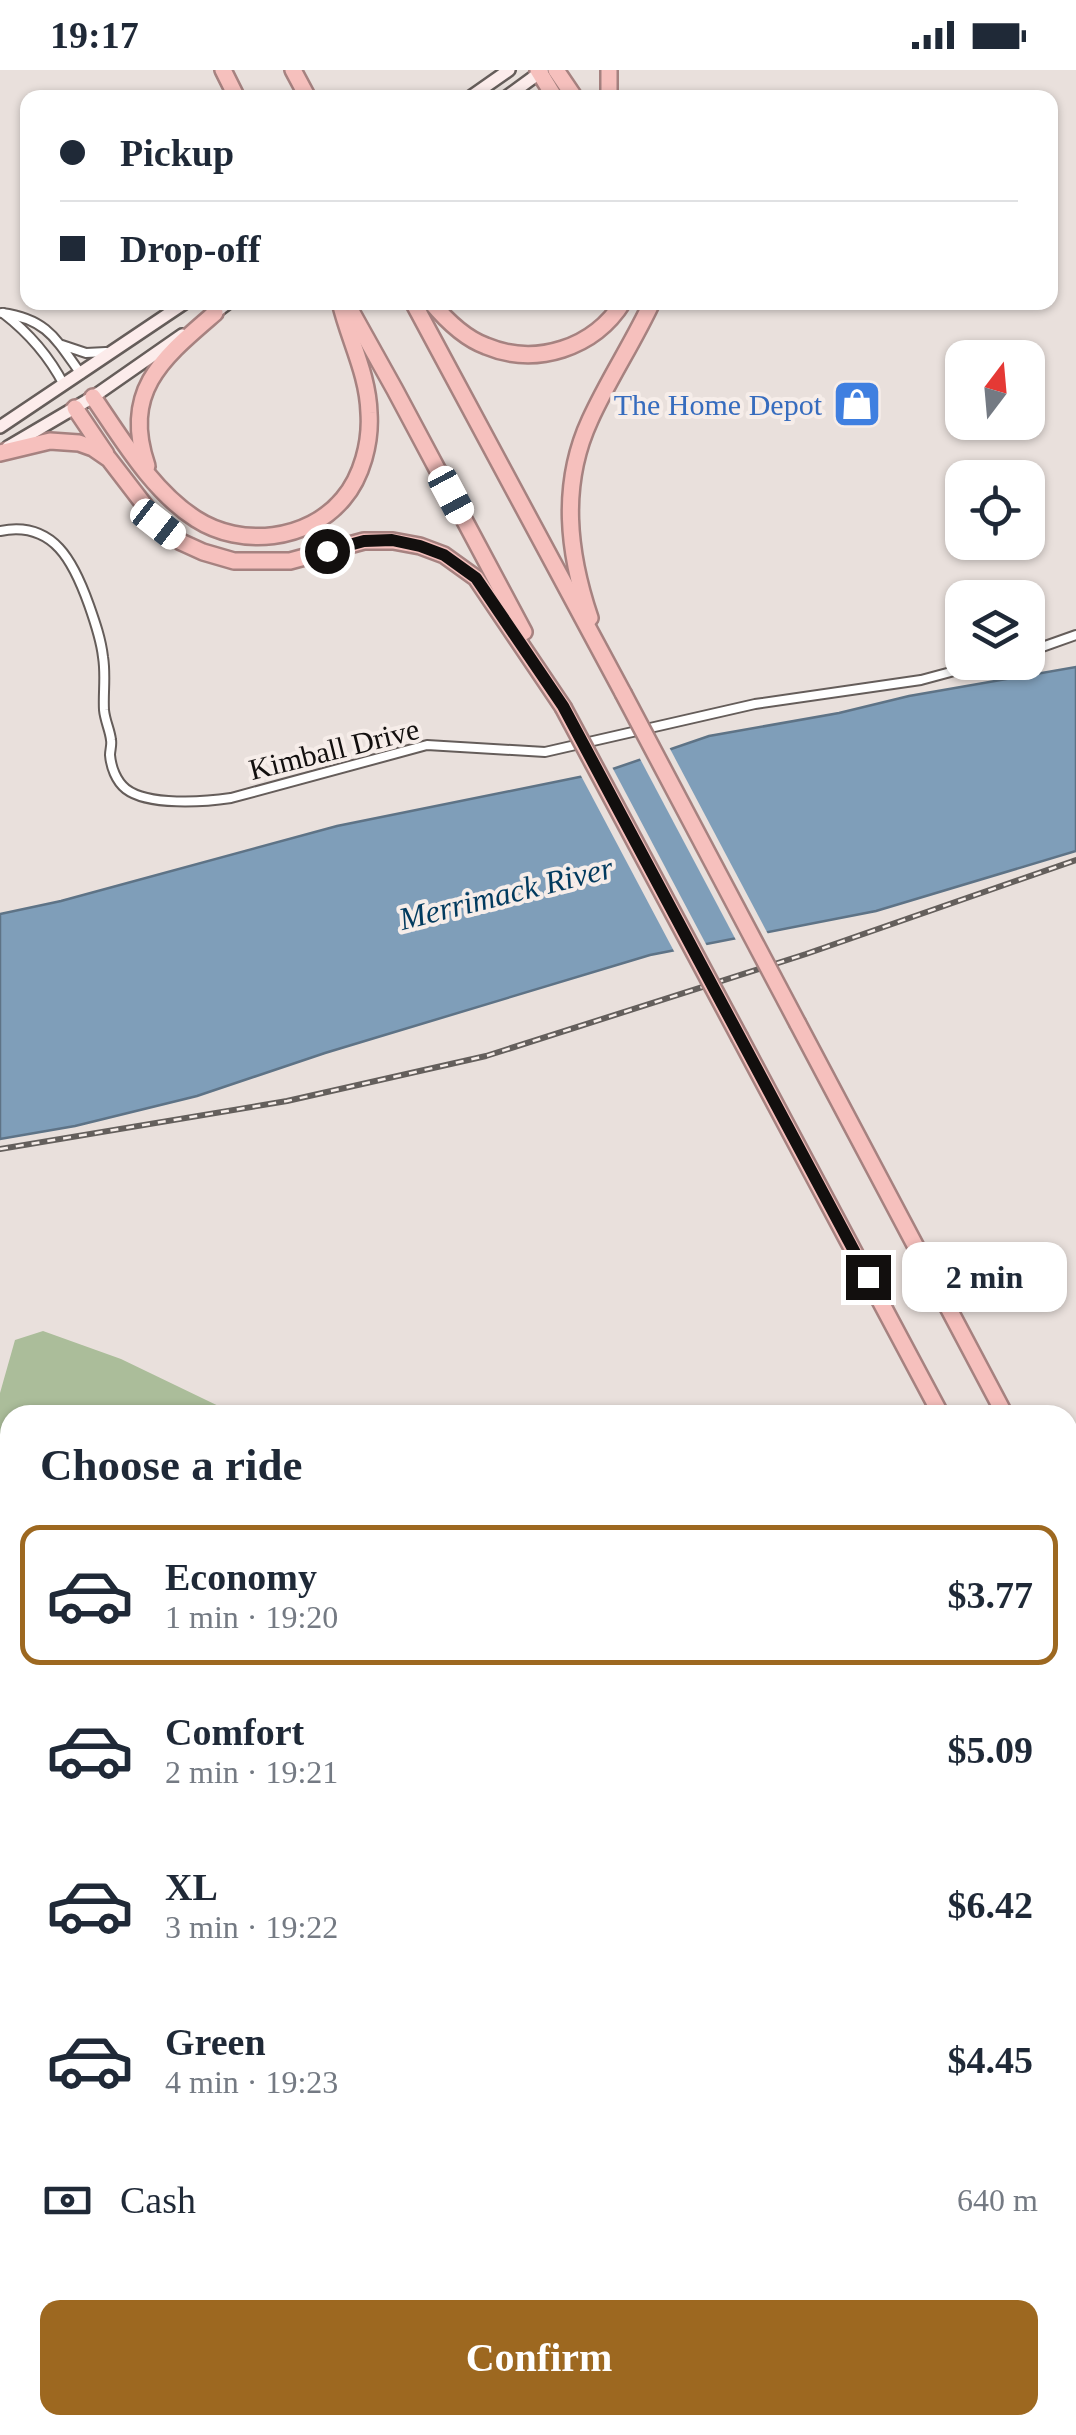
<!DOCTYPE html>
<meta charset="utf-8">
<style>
:root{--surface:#fff;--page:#f6f6f7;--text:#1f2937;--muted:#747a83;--line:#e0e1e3;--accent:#9d6820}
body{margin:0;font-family:"Times New Roman",serif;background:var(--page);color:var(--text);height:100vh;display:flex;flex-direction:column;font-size:38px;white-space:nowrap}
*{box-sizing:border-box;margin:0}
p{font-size:32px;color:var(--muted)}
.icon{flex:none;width:55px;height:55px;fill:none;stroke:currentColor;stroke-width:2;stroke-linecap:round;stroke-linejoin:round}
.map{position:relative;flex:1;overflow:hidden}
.panel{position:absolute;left:0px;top:1335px;width:1078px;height:1030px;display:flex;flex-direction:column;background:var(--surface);border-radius:30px 30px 0 0;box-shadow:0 2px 8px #0004}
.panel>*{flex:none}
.hud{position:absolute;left:20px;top:20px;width:1038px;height:220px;border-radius:20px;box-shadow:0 2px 8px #0004;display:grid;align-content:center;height:220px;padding:0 40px;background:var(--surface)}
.needle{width:65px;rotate:16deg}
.tools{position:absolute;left:945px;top:270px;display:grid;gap:20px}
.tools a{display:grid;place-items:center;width:100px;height:100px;border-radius:20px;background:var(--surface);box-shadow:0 2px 8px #0004;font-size:50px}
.end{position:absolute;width:45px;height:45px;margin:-22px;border:12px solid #120f0e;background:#fff;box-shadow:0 0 0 5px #fff}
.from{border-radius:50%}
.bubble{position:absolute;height:70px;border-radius:20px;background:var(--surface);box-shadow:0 2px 8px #0004;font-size:32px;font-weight:700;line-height:70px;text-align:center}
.car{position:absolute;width:30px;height:60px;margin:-30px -15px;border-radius:12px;box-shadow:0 0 8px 2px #0007;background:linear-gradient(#fff 24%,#345 0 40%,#fff 0 76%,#345 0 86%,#fff 0)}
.hud b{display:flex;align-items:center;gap:35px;height:95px;font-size:38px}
.hud b+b{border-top:2px solid var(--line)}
.hud i{width:25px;height:25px;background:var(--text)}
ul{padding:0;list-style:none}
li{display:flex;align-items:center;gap:30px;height:140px;margin:0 20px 15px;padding:0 20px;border:5px solid transparent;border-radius:20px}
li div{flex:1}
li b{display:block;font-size:38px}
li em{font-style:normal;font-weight:700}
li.active{border-color:var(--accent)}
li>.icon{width:90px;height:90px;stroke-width:1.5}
h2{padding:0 40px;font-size:45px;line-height:120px}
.pay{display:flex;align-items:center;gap:25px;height:110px;padding:0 40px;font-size:38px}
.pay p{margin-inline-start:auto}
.action{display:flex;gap:20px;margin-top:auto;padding:20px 40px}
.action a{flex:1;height:115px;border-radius:20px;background:var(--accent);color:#fff;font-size:40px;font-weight:700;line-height:115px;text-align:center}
.status{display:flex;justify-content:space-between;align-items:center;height:70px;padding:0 50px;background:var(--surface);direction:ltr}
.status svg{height:28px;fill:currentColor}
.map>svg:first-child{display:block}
</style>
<div class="status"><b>19:17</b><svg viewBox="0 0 49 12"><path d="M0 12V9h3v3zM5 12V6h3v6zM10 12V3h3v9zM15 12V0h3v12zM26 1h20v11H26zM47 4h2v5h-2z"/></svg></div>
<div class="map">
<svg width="1076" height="2365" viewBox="0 0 1076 2365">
<rect width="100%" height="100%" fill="#e9e0dc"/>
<!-- green -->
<polygon fill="#abbd9a" points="43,1261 121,1289 231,1342 232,1345 10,1345 10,1419 6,1408 0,1402 0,1323 15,1270"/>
<!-- forest -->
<polygon fill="#a0b290" points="617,2355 688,2355 690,2365 619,2365"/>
<!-- water -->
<polygon fill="#7f9eb9" stroke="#5e7386" stroke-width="2.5" points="1076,597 1076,781 876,841 650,885 325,983 197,1026 75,1056 0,1069 0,844 61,831 337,756 604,702 709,666 839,643 909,626"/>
<!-- pier -->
<g fill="#e9e0dc">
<polygon points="668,675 769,866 737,872 638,685"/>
<polygon points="611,695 708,878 676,885 579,702"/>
</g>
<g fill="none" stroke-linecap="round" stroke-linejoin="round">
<!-- street casing -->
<g stroke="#655d5a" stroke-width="12">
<g id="street">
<path d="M2,243C47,249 56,269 81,304"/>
<path d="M3,243C29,263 49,286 64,315"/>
<polyline points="62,275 86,283 106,282"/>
<path d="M0,461C54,450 74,493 89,535C95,552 101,569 103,587C106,605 103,623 104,640C105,651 110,660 111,670C112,675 110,680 110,685C111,697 116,711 126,719C148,736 204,732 231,728L427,675L545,682L755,634L921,610L988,592"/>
<polyline points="1028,582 1076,565"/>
<polyline points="1068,2153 1076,2154"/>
<polyline points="0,2237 10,2239"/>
<polyline points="0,2348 10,2350"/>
<polyline points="49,2355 123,2365"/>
<polyline points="749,2355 754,2358"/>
<polyline points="860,2355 873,2365"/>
<polyline points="166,2365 168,2355"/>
</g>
</g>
<!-- secondary casing -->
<g stroke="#655d5a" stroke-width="16">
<g id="secondary">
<polyline points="469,28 509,0"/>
<polyline points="505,28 542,1"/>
<polyline points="209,247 229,232"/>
<polyline points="0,357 186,232"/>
<polyline points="8,377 93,327 182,265"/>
<polyline points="1068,1850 1076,1844"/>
<polyline points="0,1868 10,1865"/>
<polyline points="1068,2250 1076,2258"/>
<polyline points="0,2307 10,2268"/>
</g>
</g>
<!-- highway casing -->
<g stroke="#a68280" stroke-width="20">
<g id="highway">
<polyline points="223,0 237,28"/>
<polyline points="293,0 308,28"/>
<polyline points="538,0 555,28"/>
<polyline points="556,0 575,28"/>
<polyline points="609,28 609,0"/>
<polyline points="346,232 395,320 524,562"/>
<polyline points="413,232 623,623"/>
<path d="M431,232C446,250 464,268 486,276C536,297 594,278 623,232"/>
<path d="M93,327C122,369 152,421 196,449C241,478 308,471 343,429C362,407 371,372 369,343C368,304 349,270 340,232"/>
<polyline points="75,338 106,384"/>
<polyline points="0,383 50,371 79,373 93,378 109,389 159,454 181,472 203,482 234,491 290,491 364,471 393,471 420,476 444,485 476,508 563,637"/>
<path d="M147,396C121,320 164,287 215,243"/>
<path d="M590,548C568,483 560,415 590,350C608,310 633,273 652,232"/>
<polyline points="798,954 1005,1345"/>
<polyline points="740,968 941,1345"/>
<polyline points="1068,1462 1076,1478"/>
<polyline points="1068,1584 1076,1600"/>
</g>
</g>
<!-- street -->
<use href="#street" stroke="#fff" stroke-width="8"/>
<!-- secondary -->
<use href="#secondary" stroke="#fceceb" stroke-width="11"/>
<!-- highway -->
<use href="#highway" stroke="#f6c0bd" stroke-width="15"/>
<!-- rail casing -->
<g stroke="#645f5c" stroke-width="6">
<polyline id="rail" points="0,1079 287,1031 486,986 806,884 1076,790"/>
</g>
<!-- rail -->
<use href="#rail" stroke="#f6ede9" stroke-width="2.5" stroke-dasharray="8" stroke-linecap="butt"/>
<!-- highway-bridge casing -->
<g stroke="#a68280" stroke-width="20" stroke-linecap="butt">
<g id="highway-bridge">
<polyline points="623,623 798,954"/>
<polyline points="563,637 740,968"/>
</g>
</g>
<!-- highway-bridge -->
<use href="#highway-bridge" stroke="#f6c0bd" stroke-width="15"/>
</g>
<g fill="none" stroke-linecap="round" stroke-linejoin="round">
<!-- route -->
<polyline stroke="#120f0e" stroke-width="12" points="327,481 364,471 392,470 420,476 444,485 476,508 563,636 868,1207"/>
</g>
<!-- icons -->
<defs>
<g id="shop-square" transform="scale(2.5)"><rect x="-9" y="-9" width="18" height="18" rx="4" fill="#3f7fe0" stroke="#f6ede9"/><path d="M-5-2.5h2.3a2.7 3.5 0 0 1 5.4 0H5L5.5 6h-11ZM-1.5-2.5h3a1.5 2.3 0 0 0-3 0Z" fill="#fff"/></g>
</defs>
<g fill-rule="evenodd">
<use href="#shop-square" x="857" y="334"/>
</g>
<g text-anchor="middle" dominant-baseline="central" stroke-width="8" stroke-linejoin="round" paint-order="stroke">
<!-- shop labels -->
<g font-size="30" fill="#366cbe" stroke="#f6ede9" text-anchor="end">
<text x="822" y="334">The Home Depot</text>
</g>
<!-- street labels -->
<g font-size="30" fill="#120f0e" stroke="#f6ede9">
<text transform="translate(334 679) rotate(-14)">Kimball Drive</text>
</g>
<!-- water labels -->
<g font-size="32" font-style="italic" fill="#013a5e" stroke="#f6ede9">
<text transform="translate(506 823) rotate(-14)">Merrimack River</text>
</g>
</g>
</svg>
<div class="tools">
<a><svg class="needle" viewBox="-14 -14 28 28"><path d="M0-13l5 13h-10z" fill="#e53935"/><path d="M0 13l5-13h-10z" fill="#747a83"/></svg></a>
<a><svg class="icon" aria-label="locate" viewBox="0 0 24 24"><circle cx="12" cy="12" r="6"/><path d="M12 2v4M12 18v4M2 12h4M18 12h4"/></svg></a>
<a><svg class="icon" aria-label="layers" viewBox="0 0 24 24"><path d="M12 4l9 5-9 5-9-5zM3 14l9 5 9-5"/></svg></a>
</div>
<i class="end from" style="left:327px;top:481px"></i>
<i class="end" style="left:868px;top:1207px"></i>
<div class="bubble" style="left:902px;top:1172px;width:165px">2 min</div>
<i class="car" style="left:451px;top:425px;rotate:152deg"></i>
<i class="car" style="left:158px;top:454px;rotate:128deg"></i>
<div class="hud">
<b><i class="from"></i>Pickup</b>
<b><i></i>Drop-off</b>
</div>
<section class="panel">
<h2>Choose a ride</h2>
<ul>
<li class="active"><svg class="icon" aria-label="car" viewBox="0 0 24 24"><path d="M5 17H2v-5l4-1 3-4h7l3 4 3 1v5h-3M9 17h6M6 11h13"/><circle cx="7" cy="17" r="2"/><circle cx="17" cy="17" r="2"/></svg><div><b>Economy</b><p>1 min · 19:20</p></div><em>$3.77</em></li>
<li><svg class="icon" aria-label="car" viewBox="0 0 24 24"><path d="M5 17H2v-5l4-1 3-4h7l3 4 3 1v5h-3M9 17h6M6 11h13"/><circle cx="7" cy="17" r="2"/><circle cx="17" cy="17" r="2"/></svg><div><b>Comfort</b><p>2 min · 19:21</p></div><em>$5.09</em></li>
<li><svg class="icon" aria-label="car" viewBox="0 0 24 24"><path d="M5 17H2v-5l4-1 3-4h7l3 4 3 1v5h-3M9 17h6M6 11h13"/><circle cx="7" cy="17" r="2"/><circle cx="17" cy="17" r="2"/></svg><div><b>XL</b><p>3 min · 19:22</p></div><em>$6.42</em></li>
<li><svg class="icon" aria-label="car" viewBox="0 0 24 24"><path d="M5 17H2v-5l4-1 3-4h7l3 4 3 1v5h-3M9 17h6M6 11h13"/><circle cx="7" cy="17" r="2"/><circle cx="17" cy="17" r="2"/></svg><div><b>Green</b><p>4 min · 19:23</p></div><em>$4.45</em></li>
</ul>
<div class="pay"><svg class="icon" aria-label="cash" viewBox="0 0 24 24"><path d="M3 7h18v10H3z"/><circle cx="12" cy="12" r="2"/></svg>Cash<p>640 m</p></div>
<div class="action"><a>Confirm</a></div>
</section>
</div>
